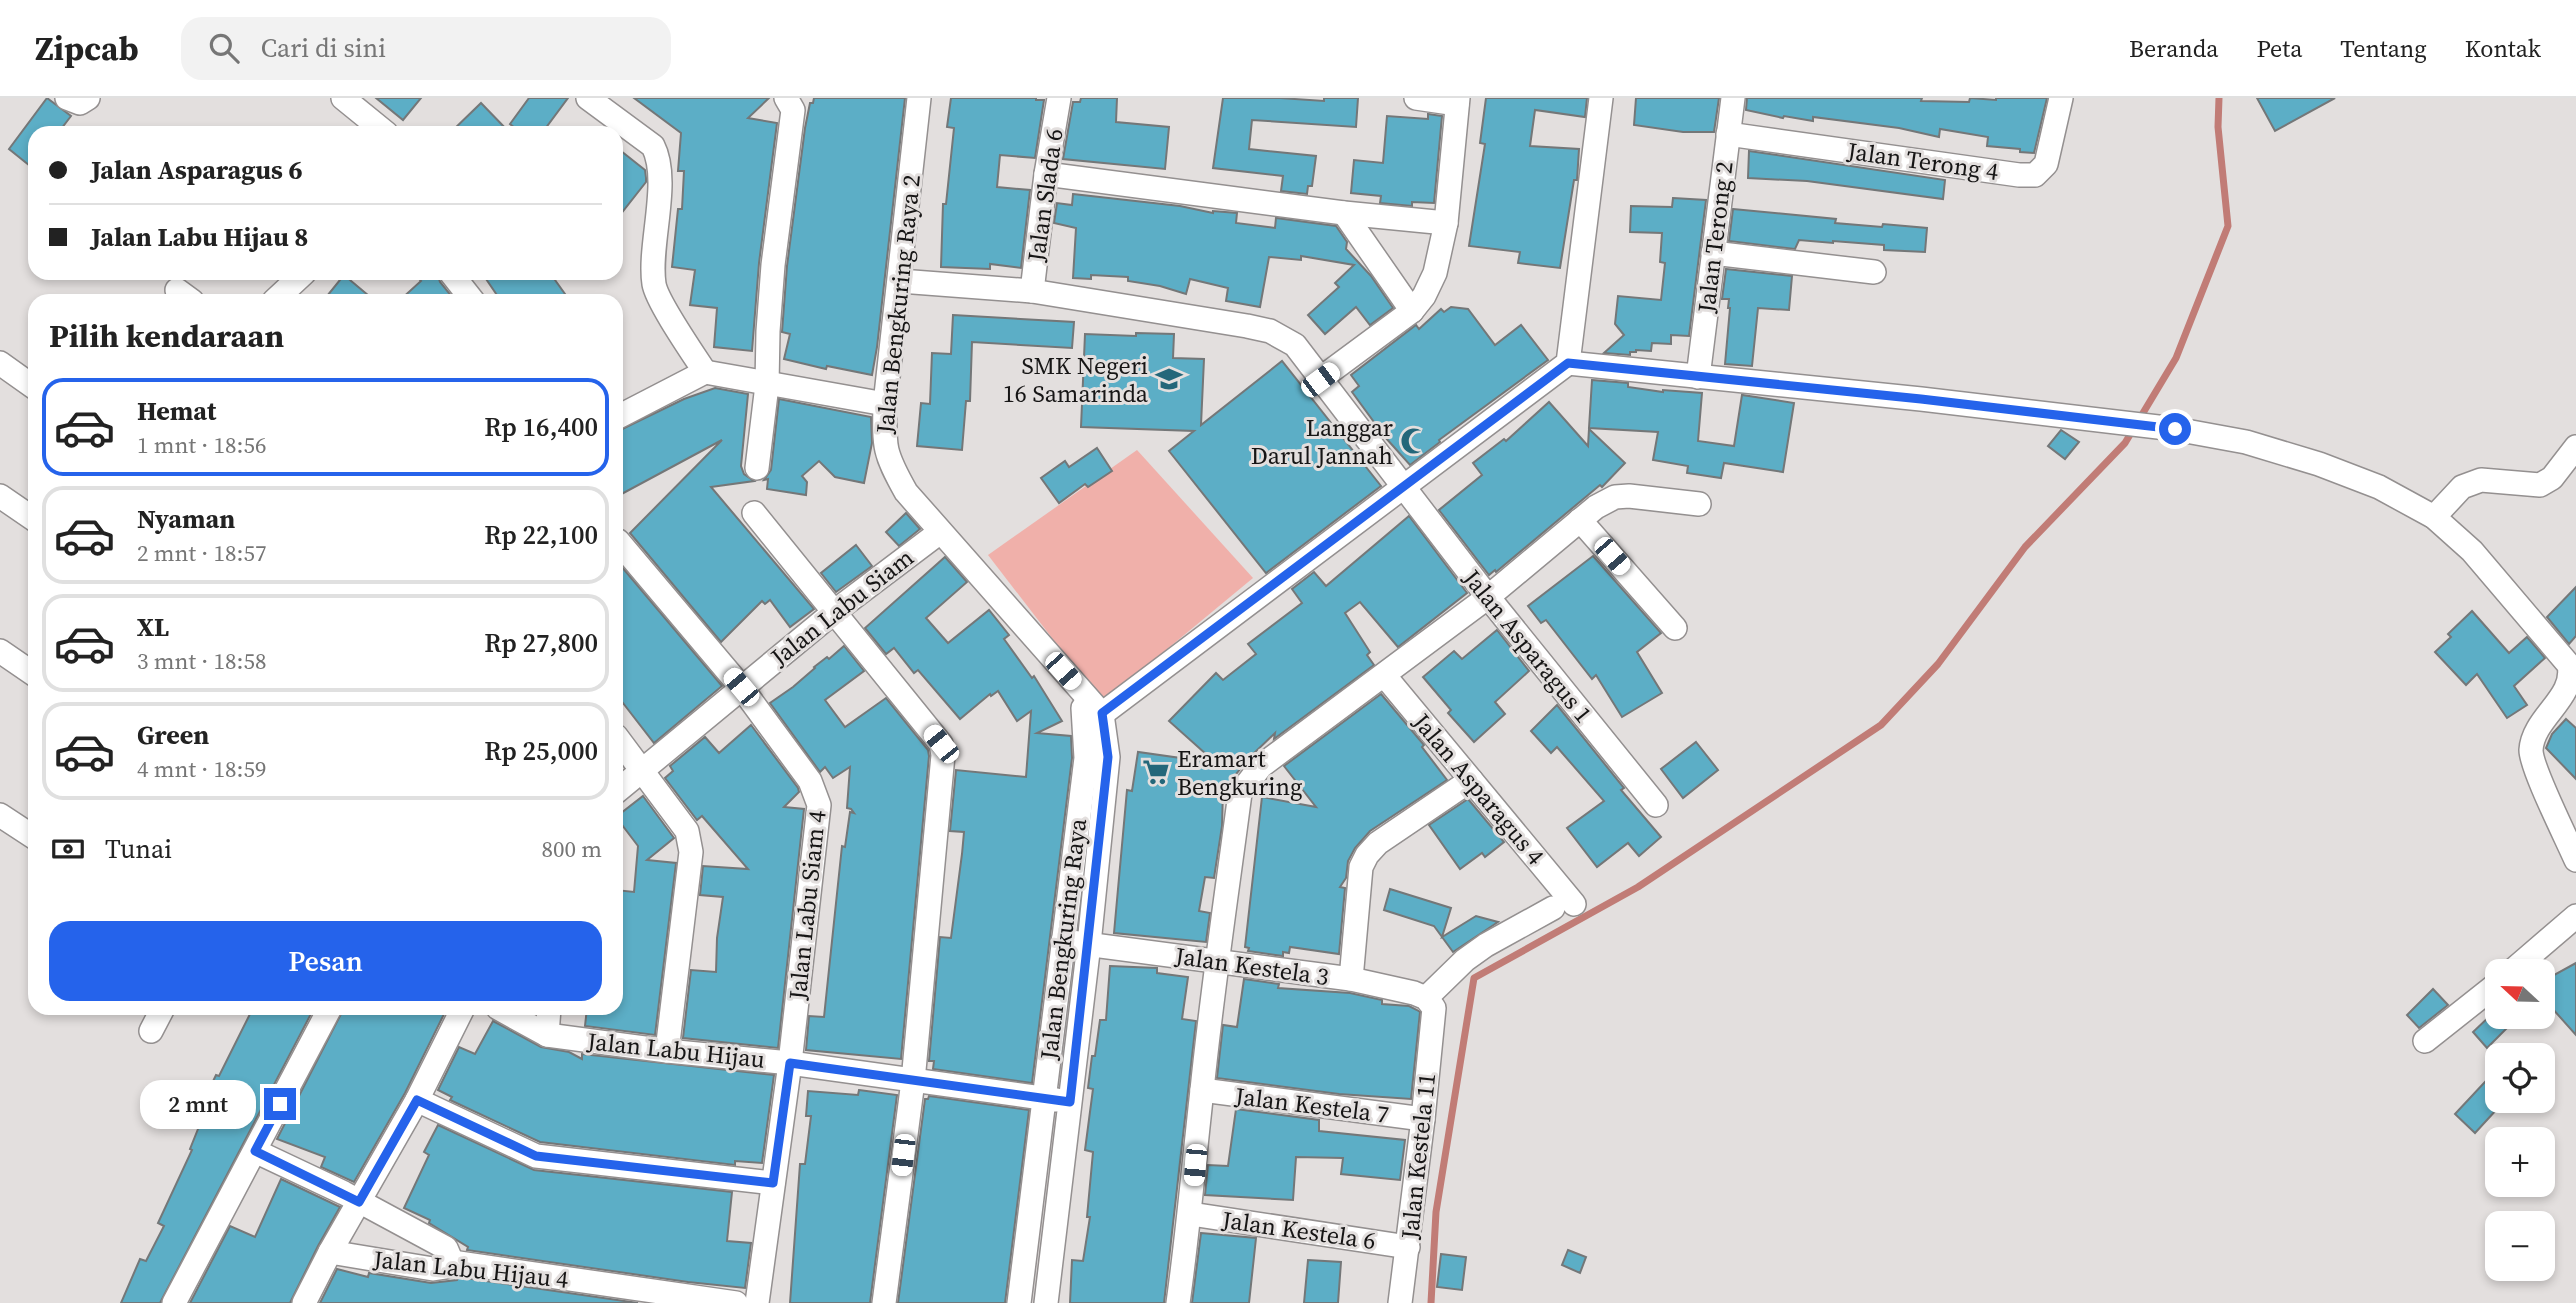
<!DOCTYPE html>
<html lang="id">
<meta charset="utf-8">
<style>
:root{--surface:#fff;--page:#f2f2f2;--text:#222;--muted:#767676;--line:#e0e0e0;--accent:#2563eb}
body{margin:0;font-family:"Source Serif 4",serif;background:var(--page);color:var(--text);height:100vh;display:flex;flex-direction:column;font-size:26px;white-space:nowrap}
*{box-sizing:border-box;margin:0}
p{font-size:23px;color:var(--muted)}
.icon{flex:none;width:38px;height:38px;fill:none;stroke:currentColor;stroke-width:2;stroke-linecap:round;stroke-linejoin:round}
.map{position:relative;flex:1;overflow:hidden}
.sheet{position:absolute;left:28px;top:196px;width:595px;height:721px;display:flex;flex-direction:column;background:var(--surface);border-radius:21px;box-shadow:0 4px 10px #0003}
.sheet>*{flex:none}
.hud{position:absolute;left:28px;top:28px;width:595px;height:154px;border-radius:21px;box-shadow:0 4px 10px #0003;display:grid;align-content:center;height:154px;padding:0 21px;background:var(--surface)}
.needle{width:46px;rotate:292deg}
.controls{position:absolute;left:2485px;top:861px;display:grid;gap:14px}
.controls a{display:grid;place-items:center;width:70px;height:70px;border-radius:14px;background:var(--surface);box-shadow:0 4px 10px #0003;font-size:35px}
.end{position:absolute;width:32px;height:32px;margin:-16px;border:9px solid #2563eb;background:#fff;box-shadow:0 0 0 4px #fff}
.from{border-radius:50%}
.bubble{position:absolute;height:49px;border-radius:21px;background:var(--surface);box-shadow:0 4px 10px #0003;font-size:23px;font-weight:600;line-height:49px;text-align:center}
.car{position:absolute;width:21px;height:42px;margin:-21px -10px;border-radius:9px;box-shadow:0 0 5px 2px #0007;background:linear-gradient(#fff 24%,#345 0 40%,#fff 0 76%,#345 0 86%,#fff 0)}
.hud b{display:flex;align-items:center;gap:24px;height:66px;font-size:26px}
.hud b+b{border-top:2px solid var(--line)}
.hud i{width:18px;height:18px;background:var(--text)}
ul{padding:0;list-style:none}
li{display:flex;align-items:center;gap:21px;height:98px;margin:0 14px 10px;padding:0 7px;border:4px solid var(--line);border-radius:21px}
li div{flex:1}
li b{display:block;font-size:26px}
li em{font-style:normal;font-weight:600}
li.on{border-color:var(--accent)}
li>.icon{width:63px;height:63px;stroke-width:1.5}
h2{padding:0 21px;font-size:32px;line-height:84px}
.pay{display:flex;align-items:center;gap:18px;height:77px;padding:0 21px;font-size:26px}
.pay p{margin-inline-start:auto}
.action{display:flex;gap:14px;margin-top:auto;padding:14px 21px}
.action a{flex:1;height:80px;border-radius:21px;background:var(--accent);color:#fff;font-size:28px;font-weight:600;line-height:80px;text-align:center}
header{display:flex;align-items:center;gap:42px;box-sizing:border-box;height:98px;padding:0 35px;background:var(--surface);border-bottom:2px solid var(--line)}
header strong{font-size:33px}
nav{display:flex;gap:38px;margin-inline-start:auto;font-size:24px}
.search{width:490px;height:63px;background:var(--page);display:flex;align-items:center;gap:18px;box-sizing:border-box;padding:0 24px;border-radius:21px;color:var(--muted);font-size:26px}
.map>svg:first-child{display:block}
</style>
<header>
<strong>Zipcab</strong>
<div class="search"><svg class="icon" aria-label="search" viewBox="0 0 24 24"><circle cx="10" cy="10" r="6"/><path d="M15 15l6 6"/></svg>Cari di sini</div>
<nav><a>Beranda</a><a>Peta</a><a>Tentang</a><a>Kontak</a></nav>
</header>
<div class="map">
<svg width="2576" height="1205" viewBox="0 0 2576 1205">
<rect width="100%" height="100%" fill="#e3dfde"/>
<!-- green -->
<polygon fill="#f0b0aa" points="1137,352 1253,480 1102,605 988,457"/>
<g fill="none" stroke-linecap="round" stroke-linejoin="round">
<!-- stream -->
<polyline stroke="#c17c76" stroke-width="7" points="1431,1205 1436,1114 1474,880 1638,789 1881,627 1938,566 2025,449 2125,345 2176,260 2228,128 2218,29 2219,0"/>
</g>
<!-- building -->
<g fill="#5caec6" stroke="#747778" stroke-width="2">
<polygon points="47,0 71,18 58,35 35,35 35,72 9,51"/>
<polygon points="376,0 421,0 403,22"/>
<polygon points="529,0 568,0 542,35 521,35 510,26"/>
<polygon points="634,0 769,0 748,20 777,25 759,165 752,253 714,249 717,210 690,207 695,172 672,169 678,111 682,111 684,73 678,73 681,35"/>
<polygon points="814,0 905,0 877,249 872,277 827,268 826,271 784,261 790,236 782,234 787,168 805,30 810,5 813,5"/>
<polygon points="951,0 1036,0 1036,2 1044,2 1035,60 1000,57 997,89 1030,92 1021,170 990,166 990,171 941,169 943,106 946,106 954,30 947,29"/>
<polygon points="1081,0 1117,0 1116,24 1169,29 1165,71 1063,61 1073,4 1080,4"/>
<polygon points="1223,0 1280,0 1324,3 1324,0 1358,0 1356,29 1252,22 1249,51 1316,58 1312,88 1308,88 1307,96 1281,93 1283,78 1213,70"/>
<polygon points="1486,0 1587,0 1585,19 1535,12 1530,48 1579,51 1577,82 1574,82 1560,170 1518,165 1520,154 1469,148 1485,46 1480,45"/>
<polygon points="1636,0 1719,0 1714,34 1683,34 1634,27"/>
<polygon points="1747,0 1922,0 1921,3 1969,4 1970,0 1996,2 1996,0 2047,0 2034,55 2020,54 2020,51 1987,48 1988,39 1940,31 1939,39 1899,30 1813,19 1813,23 1784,18 1783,20 1746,12"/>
<polygon points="2257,0 2335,0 2275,33"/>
<polygon points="481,5 510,35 450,35"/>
<polygon points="1428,16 1442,18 1434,105 1412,104 1412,108 1380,105 1381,98 1351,95 1354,62 1383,65 1387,18 1428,21"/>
<polygon points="616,49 645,72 646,80 646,84 616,122"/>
<polygon points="1749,53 1945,82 1943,101 1807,83 1748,80"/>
<polygon points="1073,96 1180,108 1213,115 1213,113 1237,115 1236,125 1275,130 1276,120 1336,128 1347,144 1346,151 1371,178 1393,210 1370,227 1356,209 1325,236 1308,217 1339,189 1335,185 1354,167 1301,158 1301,162 1269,159 1260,209 1226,203 1228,190 1190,181 1186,196 1160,188 1128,183 1128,179 1091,177 1091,181 1073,180 1076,130 1054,125 1057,105 1072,107"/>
<polygon points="1673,100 1706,102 1689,238 1671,237 1671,246 1652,245 1651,253 1636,252 1636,254 1630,254 1630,257 1604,255 1624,237 1615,226 1618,198 1661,202 1665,165 1660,164 1662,135 1630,134 1631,108 1672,109"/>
<polygon points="1733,111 1836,121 1835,125 1882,129 1883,126 1927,130 1925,154 1884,152 1884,147 1833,143 1833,145 1799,142 1795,151 1729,143"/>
<polygon points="1726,171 1792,178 1789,212 1758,210 1752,268 1725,266 1730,210 1728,210 1729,201 1722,201"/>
<polygon points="414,175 437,175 440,184 453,200 449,203 399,203 421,183"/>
<polygon points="482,175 550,175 570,203 501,203"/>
<polygon points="344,177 375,203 323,203"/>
<polygon points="1451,209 1468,211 1495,247 1521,227 1548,262 1439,342 1440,344 1410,367 1385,339 1352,294 1359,288 1351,277 1416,227 1419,231 1441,211 1444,214"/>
<polygon points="953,217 1074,224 1072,250 972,244 970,303 966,303 962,352 917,348 921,305 930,306 932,255 951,256"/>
<polygon points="1136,235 1174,236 1173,260 1204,261 1201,327 1282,263 1381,388 1266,475 1169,353 1194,333 1081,329 1085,236 1136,238"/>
<polygon points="1592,282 1628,285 1628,289 1663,294 1663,292 1702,295 1698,343 1734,348 1742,297 1794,305 1783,374 1724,365 1721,380 1687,375 1688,368 1653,362 1658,334 1589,330"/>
<polygon points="715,290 748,296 741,368 744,376 754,383 711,389 814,511 790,529 770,502 765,506 762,503 721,544 630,435 722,342 616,399 616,334 684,301"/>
<polygon points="779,301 871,319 872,345 864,385 835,379 819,363 802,378 807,384 806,397 767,391 768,381 764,382 771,372"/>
<polygon points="1549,304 1588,348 1589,331 1625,365 1602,389 1600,387 1496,474 1495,472 1489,477 1439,412 1482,377 1473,365 1504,341 1506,343"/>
<polygon points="2061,332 2079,344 2065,361 2048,348"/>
<polygon points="1097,350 1112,373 1088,389 1085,386 1059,405 1041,380 1065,363 1069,369"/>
<polygon points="906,415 920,431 899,448 886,434"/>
<polygon points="1409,418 1467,495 1398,549 1360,504 1345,515 1370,554 1367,557 1374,567 1274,641 1275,635 1250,659 1223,692 1222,728 1214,780 1205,779 1199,813 1210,815 1206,844 1114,835 1127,692 1132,693 1138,654 1216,665 1169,623 1216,575 1223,582 1256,556 1248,546 1302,505 1292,491 1314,474 1326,488"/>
<polygon points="856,447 872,468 836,494 821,475"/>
<polygon points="1593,458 1661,535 1637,554 1662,595 1622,619 1596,577 1592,581 1546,522 1541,525 1528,508"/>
<polygon points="945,459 967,484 926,520 948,545 989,512 1009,537 1004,541 1032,580 1034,578 1062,623 1037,635 1071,638 1072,660 1032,985 933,971 934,963 929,963 940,839 951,840 962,756 964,734 950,733 956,672 1026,679 1031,613 1017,623 998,593 991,598 990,596 960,621 918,572 914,575 894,550 886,556 865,530"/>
<polygon points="616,462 722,588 654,645 616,596"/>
<polygon points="2576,489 2576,538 2569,546 2547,519"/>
<polygon points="2472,513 2509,555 2527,539 2545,560 2514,588 2527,607 2507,620 2477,576 2466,587 2435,554 2451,539 2448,536"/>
<polygon points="1497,532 1529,573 1495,604 1505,616 1474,644 1448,615 1451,612 1423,579 1454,553 1462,561"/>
<polygon points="844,548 864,573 825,602 845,629 886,600 928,652 929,658 901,961 806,952 809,918 824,919 842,748 845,749 850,714 854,715 851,711 847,710 850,669 833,680 825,669 820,674 770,605 793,589 815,570 814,569 827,559 829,561"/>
<polygon points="1381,596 1424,647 1422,649 1447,682 1370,733 1355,750 1348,763 1346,780 1340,789 1345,790 1339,856 1290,849 1289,855 1283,854 1283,858 1248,853 1249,850 1245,849 1262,699 1316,709 1284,668"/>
<polygon points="1557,607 1624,690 1621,692 1661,739 1639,758 1628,745 1597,769 1567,730 1604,703 1557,649 1551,655 1531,633"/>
<polygon points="2566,621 2576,630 2576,681 2546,650 2552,636"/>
<polygon points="751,627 798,690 799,694 784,709 804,711 778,950 683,940 691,872 716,874 717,840 723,799 700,797 703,768 748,771 702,718 697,722 665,680 673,673 670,668 705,639 719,655"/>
<polygon points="1696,644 1718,672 1683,700 1661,671"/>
<polygon points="643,698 674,740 647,762 676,765 655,937 585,928 587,910 616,910 616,792 634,794 638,748 616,719"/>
<polygon points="1468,701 1504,744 1485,759 1482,755 1460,771 1429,727"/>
<polygon points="1390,791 1451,810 1442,839 1476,818 1498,824 1453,854 1434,828 1384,812"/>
<polygon points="2576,865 2576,937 2543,900 2543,883"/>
<polygon points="1110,868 1157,870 1157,875 1188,879 1182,921 1196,923 1164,1205 1070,1205 1072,1162 1083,1163 1090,1119 1087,1119 1093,1054 1085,1052 1093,991 1088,990 1092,958 1095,958 1100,922 1106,922"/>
<polygon points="1244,881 1279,886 1278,890 1350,895 1382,902 1382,906 1409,908 1417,912 1420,914 1411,1001 1339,996 1217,980 1223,927 1237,929"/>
<polygon points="2433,891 2448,907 2419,930 2407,917"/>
<polygon points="253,910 314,910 160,1205 121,1205 140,1161 146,1163 164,1128 158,1125 192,1052 190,1051 200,1026 198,1025 210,1000 206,998 216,977 219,978"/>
<polygon points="344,910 447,910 405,995 354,1084 321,1069 325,1059 277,1041"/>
<polygon points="2492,916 2506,931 2487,950 2473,934"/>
<polygon points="493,923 541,949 569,954 582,961 582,956 774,977 762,1065 735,1063 735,1067 540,1044 450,1002 452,999 438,992 459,949 475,956"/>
<polygon points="2497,971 2497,1011 2475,1035 2455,1016"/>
<polygon points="859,992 897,997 870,1205 790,1205 800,1066 805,1066 811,1018 806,1018 808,993 858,997"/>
<polygon points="929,998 1029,1012 1005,1205 898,1205 925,1001 928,1001"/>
<polygon points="1236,1011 1319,1022 1319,1033 1405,1042 1400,1082 1341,1076 1343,1060 1296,1059 1293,1102 1205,1097 1208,1067 1228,1068"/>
<polygon points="438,1027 534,1072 732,1094 727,1143 751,1145 745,1190 688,1184 467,1152 468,1149 429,1125 430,1122 404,1110 429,1057 424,1054"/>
<polygon points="281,1081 340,1109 318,1148 290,1205 190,1205 230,1128 255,1139"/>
<polygon points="1201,1135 1256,1140 1249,1205 1192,1205"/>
<polygon points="1568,1152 1586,1159 1580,1175 1562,1167"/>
<polygon points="1441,1156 1466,1159 1462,1192 1437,1189"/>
<polygon points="1308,1162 1341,1164 1338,1205 1304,1205"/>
<polygon points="337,1171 368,1179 369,1175 431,1185 457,1182 458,1179 638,1205 320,1205"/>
</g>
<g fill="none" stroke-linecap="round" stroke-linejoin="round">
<!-- minor casing -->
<g stroke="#949090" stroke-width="26">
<g id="minor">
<polyline points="67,0 80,5 88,0"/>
<polyline points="343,0 386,35"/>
<path d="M588,0L653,48C671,83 648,147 654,186C657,204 694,257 705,274"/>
<path d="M919,0L885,306C884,350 884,355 906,394L1102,616L1108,659L1089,846L1046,1205"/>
<polyline points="1416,0 1457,6"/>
<polyline points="1728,36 2019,77 2035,77 2046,66 2061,0"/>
<polyline points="1046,76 1344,115 1446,125"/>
<polyline points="1344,115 1412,213"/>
<polyline points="1713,155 1874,174"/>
<polyline points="451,175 473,203"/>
<polyline points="900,183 1032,193 1247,228 1270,233 1295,247 1488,499 1656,707"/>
<polyline points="177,192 192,203"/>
<polyline points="1032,193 1046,76 1059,0"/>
<polyline points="274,203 304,175"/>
<polyline points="0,265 35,290"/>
<path d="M1568,265L1921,301L2175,331L2246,344L2319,366L2379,389L2434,419L2472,453L2569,567C2576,600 2533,619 2531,652C2531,670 2567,741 2576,762"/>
<polyline points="1698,279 1733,0"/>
<polyline points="1320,281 1412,213 1424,198 1435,175 1446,125 1458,0"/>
<polyline points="616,320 705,274 885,306"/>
<polyline points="757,370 767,287 768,233 773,167 793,12 786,0"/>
<polyline points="0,398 35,422"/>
<polyline points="754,415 941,646 943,657 913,983 884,1205"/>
<polyline points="2434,419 2462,389 2481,382 2540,387 2552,380 2576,349"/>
<polyline points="1580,422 1675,530"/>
<polyline points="618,443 741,589 810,683 819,707 790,965 757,1205"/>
<polyline points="0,553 35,577"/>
<polyline points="1384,577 1574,806"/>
<polyline points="1085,623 1102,616 1568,265 1601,0"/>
<polyline points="616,638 687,733 691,754 667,953"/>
<polyline points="616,694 834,514 940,434"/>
<polyline points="0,717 35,740"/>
<polyline points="1063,843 1351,881 1414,895 1426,900 1434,910 1423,1021 1400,1205"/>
<polyline points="2512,873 2576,818"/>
<polyline points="1351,881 1361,769 1367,757 1378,745 1471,682"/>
<polyline points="1426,900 1465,862 1486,847 1553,810"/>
<polyline points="498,910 547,937 667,953 790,965 1056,1002"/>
<polyline points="151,933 163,910"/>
<polyline points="547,937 549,910"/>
<polyline points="2425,943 2497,886"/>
<polyline points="1202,992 1423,1021"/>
<polyline points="417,1002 536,1058 773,1085"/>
<polyline points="255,1053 344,1095 446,1150 452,1164"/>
<polyline points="1191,1116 1408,1149"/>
<polyline points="330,1154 433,1171 446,1169 452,1164 736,1205"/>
<polyline points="174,1205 330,910"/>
<polyline points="304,1205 330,1154 417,1002 463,910"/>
<polyline points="1019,1205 1086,660 1083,610"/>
<path d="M1178,1205C1188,1134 1194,1063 1202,992C1212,893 1227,794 1240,695L1261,668L1488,499L1596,409L1615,399L1629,398L1699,406"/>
</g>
</g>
<!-- minor -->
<use href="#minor" stroke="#fff" stroke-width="23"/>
</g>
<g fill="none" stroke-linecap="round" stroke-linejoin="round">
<!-- route -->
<polyline stroke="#2563eb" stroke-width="9" points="280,1006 255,1053 359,1104 417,1002 536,1058 773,1085 790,965 1070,1004 1108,659 1102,615 1568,265 1921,301 2175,331"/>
</g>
<!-- icons -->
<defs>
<g id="school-bare" transform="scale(2.1)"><path d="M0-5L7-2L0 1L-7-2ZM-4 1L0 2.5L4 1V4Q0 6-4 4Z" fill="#24677a" stroke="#e3dfde" stroke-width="2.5" paint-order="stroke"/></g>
<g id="mosque-bare" transform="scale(2.1)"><path d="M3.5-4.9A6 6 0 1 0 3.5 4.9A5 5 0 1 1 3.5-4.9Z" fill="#24677a" stroke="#e3dfde" stroke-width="2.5" paint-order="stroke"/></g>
<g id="supermarket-bare" transform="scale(2.1)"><path d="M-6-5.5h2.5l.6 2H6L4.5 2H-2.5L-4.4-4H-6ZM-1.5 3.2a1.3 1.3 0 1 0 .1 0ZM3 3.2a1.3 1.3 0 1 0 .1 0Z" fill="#24677a" stroke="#e3dfde" stroke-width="2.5" paint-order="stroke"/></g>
</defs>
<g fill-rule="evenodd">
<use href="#school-bare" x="1169" y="281"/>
<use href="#mosque-bare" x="1414" y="343"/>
<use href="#supermarket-bare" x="1156" y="674"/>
</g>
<g text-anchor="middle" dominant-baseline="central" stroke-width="6" stroke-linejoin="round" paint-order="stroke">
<!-- street labels -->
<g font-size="24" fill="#161515" stroke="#e3dfde">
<text transform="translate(1923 63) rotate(8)">Jalan Terong 4</text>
<text transform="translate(1045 97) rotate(-82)">Jalan Slada 6</text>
<text transform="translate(1715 139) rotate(-83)">Jalan Terong 2</text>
<text transform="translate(898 206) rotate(-84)">Jalan Bengkuring Raya 2</text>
<text transform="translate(842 509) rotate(-38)">Jalan Labu Siam</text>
<text transform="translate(1528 548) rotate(51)">Jalan Asparagus 1</text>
<text transform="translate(1479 691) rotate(50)">Jalan Asparagus 4</text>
<text transform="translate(807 807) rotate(-84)">Jalan Labu Siam 4</text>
<text transform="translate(1063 841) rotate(-83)">Jalan Bengkuring Raya</text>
<text transform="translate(1252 868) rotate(8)">Jalan Kestela 3</text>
<text transform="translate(676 952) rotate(6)">Jalan Labu Hijau</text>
<text transform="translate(1312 1007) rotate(7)">Jalan Kestela 7</text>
<text transform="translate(1418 1058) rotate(-84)">Jalan Kestela 11</text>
<text transform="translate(1299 1132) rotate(8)">Jalan Kestela 6</text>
<text transform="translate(471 1171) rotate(6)">Jalan Labu Hijau 4</text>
</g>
<!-- poi labels -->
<g font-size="24" fill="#161515" stroke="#e3dfde" text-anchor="end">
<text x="1148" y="267">SMK Negeri<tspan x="1148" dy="28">16 Samarinda</tspan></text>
<text x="1393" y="329">Langgar<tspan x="1393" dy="28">Darul Jannah</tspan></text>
<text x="1177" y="660" text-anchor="start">Eramart<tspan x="1177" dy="28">Bengkuring</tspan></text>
</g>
</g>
</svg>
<div class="controls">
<a><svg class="needle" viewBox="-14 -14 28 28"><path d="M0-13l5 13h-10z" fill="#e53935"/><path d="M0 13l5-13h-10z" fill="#767676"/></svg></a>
<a><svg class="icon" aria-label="locate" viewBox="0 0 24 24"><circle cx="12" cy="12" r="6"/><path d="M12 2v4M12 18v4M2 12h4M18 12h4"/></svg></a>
<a>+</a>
<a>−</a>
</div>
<i class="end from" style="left:2175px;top:331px"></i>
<i class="end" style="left:280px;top:1006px"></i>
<div class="bubble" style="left:140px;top:982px;width:116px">2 mnt</div>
<i class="car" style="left:1320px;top:282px;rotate:53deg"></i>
<i class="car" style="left:1612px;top:458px;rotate:139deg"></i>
<i class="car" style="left:1063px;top:573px;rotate:138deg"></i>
<i class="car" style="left:741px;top:589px;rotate:320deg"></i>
<i class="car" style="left:941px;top:646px;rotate:321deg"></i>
<i class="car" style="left:903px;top:1057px;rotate:187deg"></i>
<i class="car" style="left:1195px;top:1067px;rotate:185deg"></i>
<div class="hud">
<b><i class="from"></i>Jalan Asparagus 6</b>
<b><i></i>Jalan Labu Hijau 8</b>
</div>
<section class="sheet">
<h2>Pilih kendaraan</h2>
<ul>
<li class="on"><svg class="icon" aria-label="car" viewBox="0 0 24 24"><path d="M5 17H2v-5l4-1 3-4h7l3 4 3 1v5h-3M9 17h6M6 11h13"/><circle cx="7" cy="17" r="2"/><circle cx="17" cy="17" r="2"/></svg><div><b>Hemat</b><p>1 mnt · 18:56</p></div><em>Rp 16,400</em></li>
<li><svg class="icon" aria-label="car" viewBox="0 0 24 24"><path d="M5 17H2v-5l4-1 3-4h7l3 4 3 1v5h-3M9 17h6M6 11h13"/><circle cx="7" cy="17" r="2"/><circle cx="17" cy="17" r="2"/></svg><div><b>Nyaman</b><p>2 mnt · 18:57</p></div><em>Rp 22,100</em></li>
<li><svg class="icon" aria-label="car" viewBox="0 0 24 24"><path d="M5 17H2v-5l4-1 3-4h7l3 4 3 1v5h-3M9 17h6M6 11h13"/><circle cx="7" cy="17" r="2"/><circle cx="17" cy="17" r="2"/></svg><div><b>XL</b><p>3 mnt · 18:58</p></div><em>Rp 27,800</em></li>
<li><svg class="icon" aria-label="car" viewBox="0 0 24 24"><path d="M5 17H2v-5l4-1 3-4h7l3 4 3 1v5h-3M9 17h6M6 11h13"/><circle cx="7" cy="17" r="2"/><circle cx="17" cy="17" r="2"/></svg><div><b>Green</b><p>4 mnt · 18:59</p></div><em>Rp 25,000</em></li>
</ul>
<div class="pay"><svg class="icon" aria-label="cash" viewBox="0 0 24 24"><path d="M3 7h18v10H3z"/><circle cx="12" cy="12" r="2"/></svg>Tunai<p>800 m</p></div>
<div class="action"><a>Pesan</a></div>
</section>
</div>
